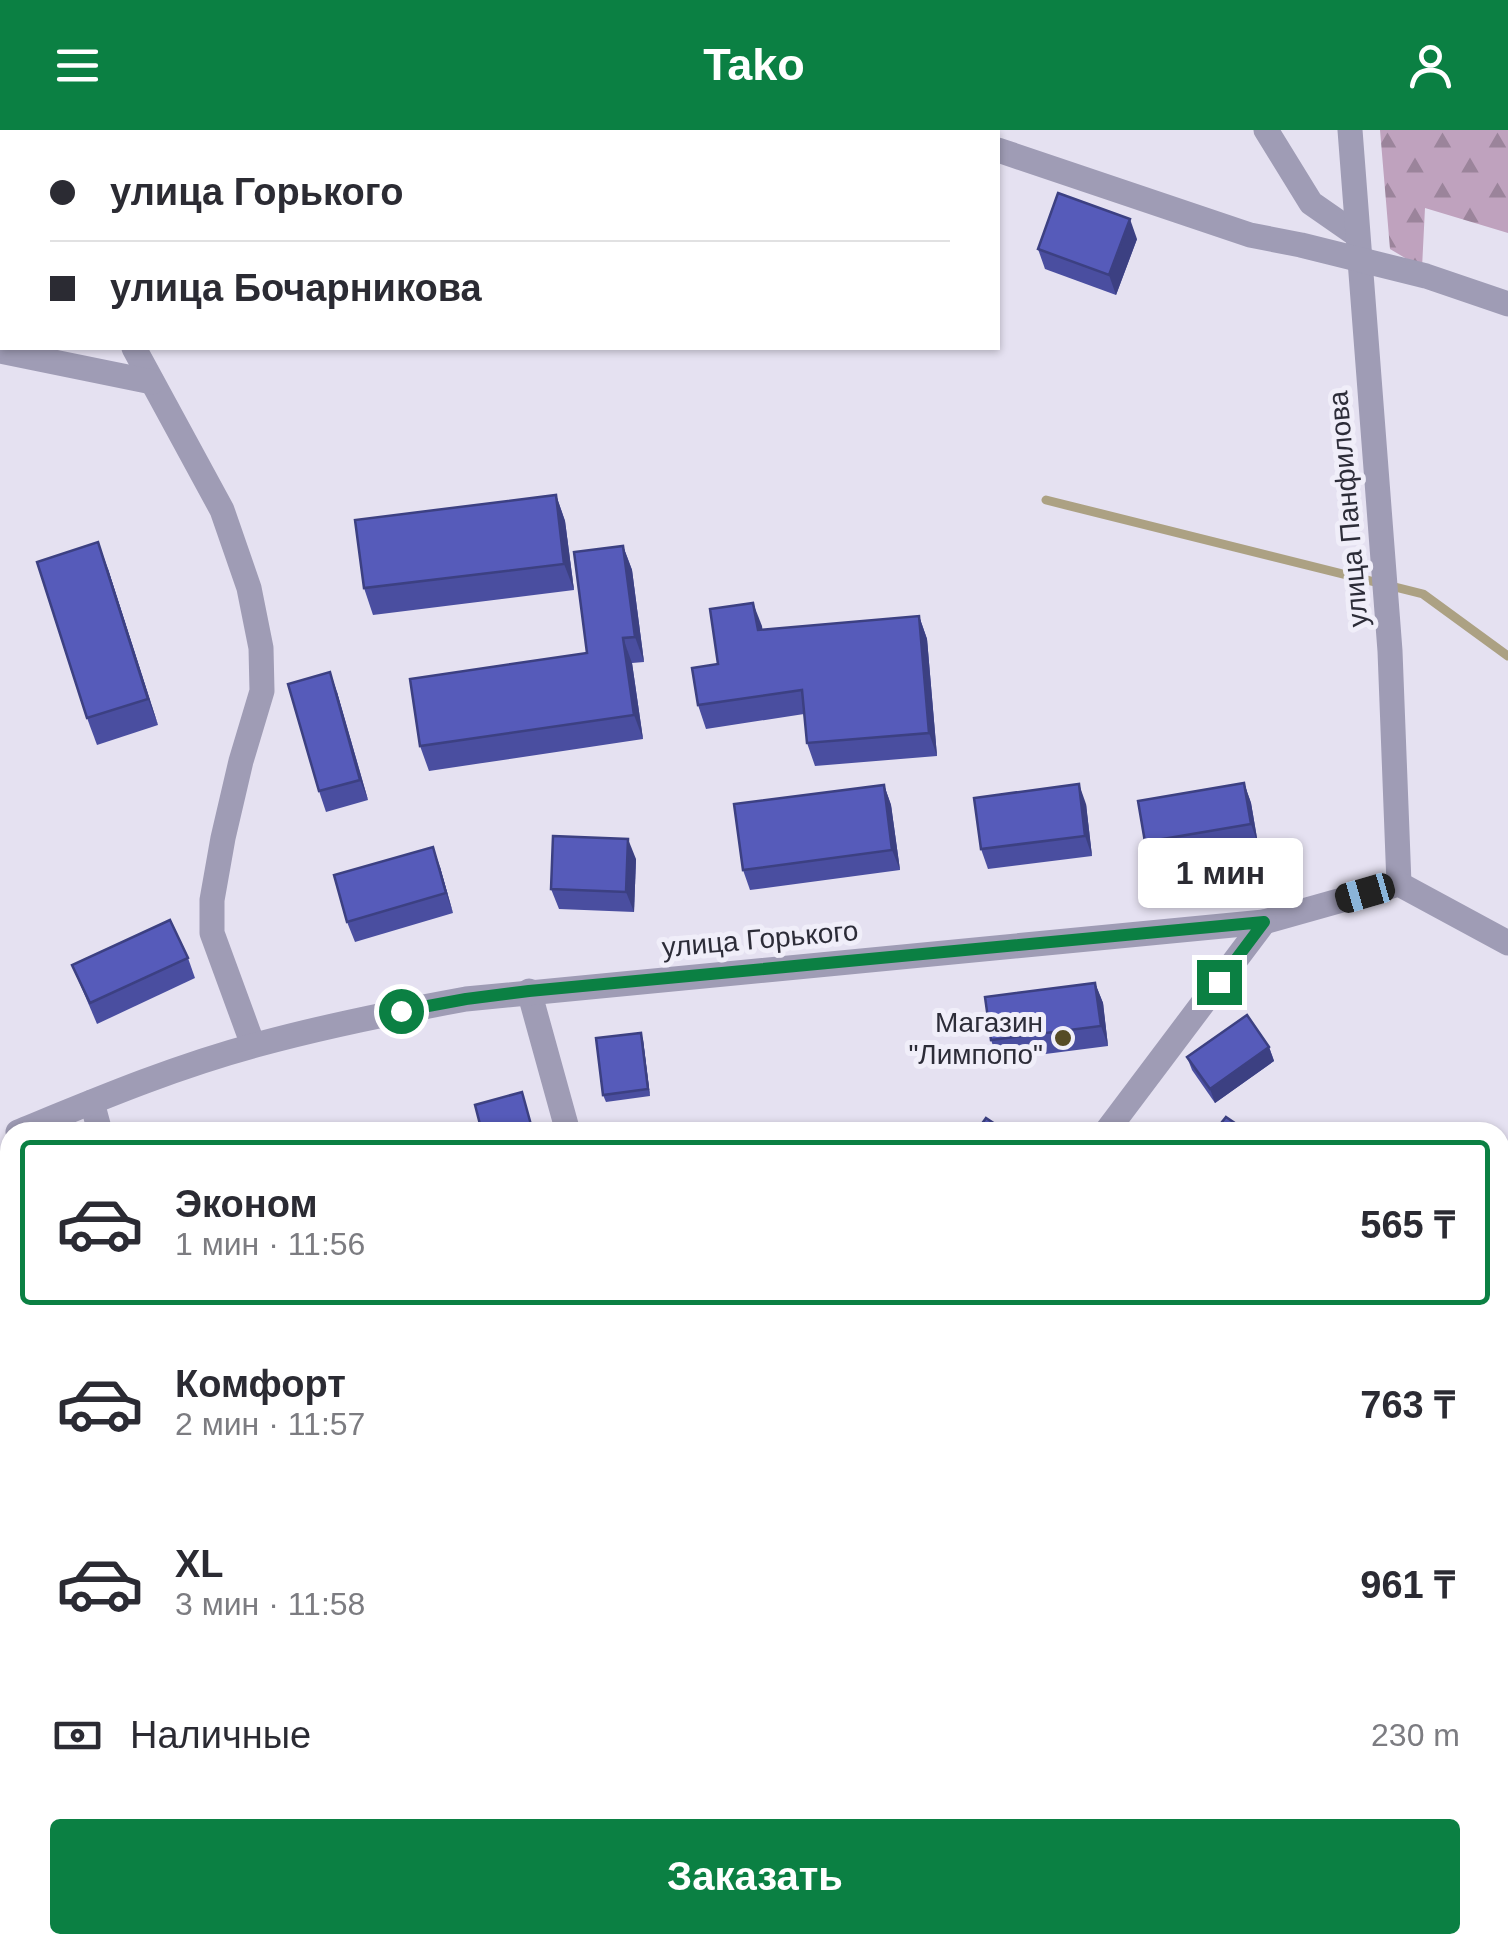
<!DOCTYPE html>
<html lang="ru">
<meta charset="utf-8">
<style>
:root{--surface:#fff;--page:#f2f2f3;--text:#2b2b33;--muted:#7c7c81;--line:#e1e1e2;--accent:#0b8043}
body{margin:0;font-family:Helvetica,sans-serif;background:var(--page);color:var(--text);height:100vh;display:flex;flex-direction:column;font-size:38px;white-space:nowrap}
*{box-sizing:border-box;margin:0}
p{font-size:32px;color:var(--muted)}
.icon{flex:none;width:55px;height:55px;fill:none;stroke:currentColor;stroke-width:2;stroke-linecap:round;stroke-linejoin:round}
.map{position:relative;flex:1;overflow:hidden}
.details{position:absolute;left:0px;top:992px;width:1510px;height:832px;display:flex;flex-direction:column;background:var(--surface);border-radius:30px 30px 0 0;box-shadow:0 2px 8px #0004}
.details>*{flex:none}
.guide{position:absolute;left:0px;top:0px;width:1000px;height:220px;box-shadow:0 2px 8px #0004;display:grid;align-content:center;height:220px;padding:0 50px;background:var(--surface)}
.end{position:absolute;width:45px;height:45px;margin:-22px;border:12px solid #0b8043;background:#fff;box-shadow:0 0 0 5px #fff}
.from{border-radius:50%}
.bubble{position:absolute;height:70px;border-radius:10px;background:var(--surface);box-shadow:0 2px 8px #0004;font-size:32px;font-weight:600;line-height:70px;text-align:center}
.car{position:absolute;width:30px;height:60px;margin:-30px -15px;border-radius:12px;box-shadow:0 0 8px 2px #0007;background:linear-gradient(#222 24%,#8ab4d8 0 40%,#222 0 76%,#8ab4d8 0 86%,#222 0)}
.guide b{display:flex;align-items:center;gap:35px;height:95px;font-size:38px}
.guide b+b{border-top:2px solid var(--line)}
.guide i{width:25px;height:25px;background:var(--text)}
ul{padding:18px 0 0;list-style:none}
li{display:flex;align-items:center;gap:30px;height:165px;margin:0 20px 15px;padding:0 30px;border:5px solid transparent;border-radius:10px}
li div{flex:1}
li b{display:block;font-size:38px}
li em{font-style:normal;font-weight:600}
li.current{border-color:var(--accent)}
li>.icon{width:90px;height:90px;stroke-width:1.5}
.pay{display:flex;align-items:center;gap:25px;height:110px;padding:0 50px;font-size:38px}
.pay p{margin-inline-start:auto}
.primary-button{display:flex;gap:20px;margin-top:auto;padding:20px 50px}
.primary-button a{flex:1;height:115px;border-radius:10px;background:var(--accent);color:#fff;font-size:40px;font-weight:600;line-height:115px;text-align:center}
header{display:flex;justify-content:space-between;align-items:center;height:130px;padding:0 50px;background:var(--accent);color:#fff;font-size:45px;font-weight:600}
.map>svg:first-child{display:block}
</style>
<header><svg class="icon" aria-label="menu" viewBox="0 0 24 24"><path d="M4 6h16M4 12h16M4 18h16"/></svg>Tako<svg class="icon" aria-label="person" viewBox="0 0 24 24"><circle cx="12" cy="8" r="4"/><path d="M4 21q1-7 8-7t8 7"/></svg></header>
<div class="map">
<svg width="1508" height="1824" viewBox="0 0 1508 1824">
<defs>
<pattern id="forest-firs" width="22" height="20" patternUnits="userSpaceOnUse" patternTransform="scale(2.5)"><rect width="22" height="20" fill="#bfa2be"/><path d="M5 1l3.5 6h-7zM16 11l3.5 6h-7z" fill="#9b849b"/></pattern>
</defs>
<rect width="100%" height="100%" fill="#e5e1f1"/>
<!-- forest -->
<polygon fill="url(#forest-firs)" points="1380,0 1508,0 1508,103 1425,78 1422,138 1390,119"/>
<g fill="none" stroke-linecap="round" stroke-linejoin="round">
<!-- stream -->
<polyline stroke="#aca183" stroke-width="9" points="1046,370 1423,464 1508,526"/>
<!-- minor -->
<g stroke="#9f9cb5" stroke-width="25">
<polyline points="22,0 24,2"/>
<polyline points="944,0 950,2"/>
<polyline points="1266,0 1311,73 1357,105"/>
<polyline points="1350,0 1390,521 1399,754"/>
<polyline points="998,20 1250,105 1301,115 1426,146 1508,174"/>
<polyline points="134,218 222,380 249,458 261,518 262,561 241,631 223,708 212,770 212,803 253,915"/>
<polyline points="0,221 152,252"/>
<polyline points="529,861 568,1002"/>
<polyline points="92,972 100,1002"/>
<path d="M18,1002C96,970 174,937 256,915C325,896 395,882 466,869L1264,792L1399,754L1508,813"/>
<polyline points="1106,1002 1264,792"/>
<polyline points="1500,1594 1508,1601"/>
<polyline points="1500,1655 1508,1644"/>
<polyline points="0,1706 8,1725 0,1748"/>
<polyline points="1500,1768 1508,1758"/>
<polyline points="161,1815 175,1824"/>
<polyline points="1475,1815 1486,1824"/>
<polyline points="487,1824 492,1815"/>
<polyline points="1375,1824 1382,1815"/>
</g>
</g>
<!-- wall -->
<g fill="#4a4ea0">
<polygon points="646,0 737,0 736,2 647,2"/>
<polygon points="0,93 2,98 2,180 0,176"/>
<polygon points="1137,109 1116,165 1045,139 1038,119"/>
<polygon points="556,365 565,391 574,460 373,485 364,458"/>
<polygon points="623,416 632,440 644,532 632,533 643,609 429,641 420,616 587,523"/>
<polygon points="108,439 158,595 97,615 87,588"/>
<polygon points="919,486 927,509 937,626 815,636 807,613 804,584 706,599 698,575 718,534 762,496 762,500"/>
<polygon points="337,562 368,670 326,682 319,661"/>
<polygon points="1244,653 1251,673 1258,714 1152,732 1145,712"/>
<polygon points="884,655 891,675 900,740 750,760 743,740"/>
<polygon points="1086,674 1092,726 988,739 981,719"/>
<polygon points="636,729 634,782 559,779 551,759"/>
<polygon points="440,737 453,783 355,812 347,792"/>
<polygon points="188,828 195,848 97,894 72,835"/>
<polygon points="1095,853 1103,873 1108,916 998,930 991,910"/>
<polygon points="643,910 650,966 606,972 603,965"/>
<polygon points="1269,917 1274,931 1215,973 1192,940 1187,927"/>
<polygon points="10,1055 10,1127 0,1132 0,1059"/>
<polygon points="1508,1392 1508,1515 1500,1509 1500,1403"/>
<polygon points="10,1501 10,1558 0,1564 0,1507"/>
</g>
<!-- shaded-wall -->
<g fill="#3c4082">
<polygon points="722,0 737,0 736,2 721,2"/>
<polygon points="1130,89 1137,109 1116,165 1109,145"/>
<polygon points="556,365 565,391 574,460 564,434"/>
<polygon points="98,412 108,439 158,595 148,569"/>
<polygon points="623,416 632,440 644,532 635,507"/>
<polygon points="753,473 762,496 766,523 758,500"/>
<polygon points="919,486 927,509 937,626 929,603"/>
<polygon points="623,508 632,533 643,609 634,585"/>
<polygon points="330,542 337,562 368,670 360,650"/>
<polygon points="1244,653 1251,673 1258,714 1251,694"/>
<polygon points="1079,654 1086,674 1092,726 1085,706"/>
<polygon points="884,655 891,675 900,740 892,720"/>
<polygon points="628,709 636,729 634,782 626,762"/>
<polygon points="433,717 440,737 453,783 446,763"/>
<polygon points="1095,853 1103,873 1108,916 1101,896"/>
<polygon points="641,903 643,910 650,966 648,959"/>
<polygon points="1269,917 1274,931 1215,973 1210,959"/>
<polygon points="1508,1191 1508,1248 1502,1256 1500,1251 1500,1202"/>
<polygon points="1500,1474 1508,1496 1508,1512 1500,1490"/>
</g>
<!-- building -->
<g fill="#565bba" stroke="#3c4082" stroke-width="2.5">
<polygon points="663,0 722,0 721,2 670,2"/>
<polygon points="779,0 860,0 859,2 778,2"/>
<polygon points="1058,63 1130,89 1109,145 1038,119"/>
<polygon points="0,93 2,98 2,164 0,165"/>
<polygon points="556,365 564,434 364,458 355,390"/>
<polygon points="98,412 148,569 87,588 37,432"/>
<polygon points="623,416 635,507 623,508 634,585 420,616 410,549 587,523 574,422"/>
<polygon points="753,473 758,500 919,486 929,603 807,613 802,560 698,575 692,538 718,534 710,479"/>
<polygon points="330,542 360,650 319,661 288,554"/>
<polygon points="1244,653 1251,694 1145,712 1138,671"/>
<polygon points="1079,654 1085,706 981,719 974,668"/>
<polygon points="884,655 892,720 743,740 734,674"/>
<polygon points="553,706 628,709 626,762 551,759"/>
<polygon points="433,717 446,763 347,792 334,745"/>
<polygon points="170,790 188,828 90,873 72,835"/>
<polygon points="1095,853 1101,896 991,910 985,867"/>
<polygon points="1247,885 1269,917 1210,959 1187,927"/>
<polygon points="641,903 648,959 603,965 596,908"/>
<polygon points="522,962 533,1002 482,1002 475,975"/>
<polygon points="1226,987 1248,1002 1214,1002"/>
<polygon points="986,988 1007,1002 976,1002"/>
<polygon points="10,1055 10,1104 0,1109 0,1059"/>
<polygon points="1500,1164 1508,1170 1508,1191 1500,1202"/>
<polygon points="1508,1392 1508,1472 1504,1477 1500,1473 1500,1403"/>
<polygon points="10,1501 10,1550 0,1556 0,1507"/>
<polygon points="560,1815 581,1815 592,1824 554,1824"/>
</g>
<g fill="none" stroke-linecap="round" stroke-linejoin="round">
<!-- route -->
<polyline stroke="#0b8043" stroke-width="12" points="401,881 466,869 529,861 1264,792 1219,852"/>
</g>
<!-- markers -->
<circle fill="#564b25" stroke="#f0eef9" stroke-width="4" cx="1063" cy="908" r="10"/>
<g text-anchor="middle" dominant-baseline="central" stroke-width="10" stroke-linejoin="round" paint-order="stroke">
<!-- street labels -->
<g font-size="28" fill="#2c2c38" stroke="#f0eef9">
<text transform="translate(1348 379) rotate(-95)">улица Панфилова</text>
<text transform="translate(760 809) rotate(-5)">улица Горького</text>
</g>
<!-- poi labels -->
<g font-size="28" fill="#2c2c38" stroke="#f0eef9" text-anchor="end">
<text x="1043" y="892">Магазин<tspan x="1043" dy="32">"Лимпопо"</tspan></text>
</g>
</g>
</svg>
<i class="end from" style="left:401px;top:881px"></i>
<i class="end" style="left:1219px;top:852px"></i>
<div class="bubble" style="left:1138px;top:708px;width:165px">1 мин</div>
<i class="car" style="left:1365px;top:763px;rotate:254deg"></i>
<div class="guide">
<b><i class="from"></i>улица Горького</b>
<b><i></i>улица Бочарникова</b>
</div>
<section class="details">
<ul>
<li class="current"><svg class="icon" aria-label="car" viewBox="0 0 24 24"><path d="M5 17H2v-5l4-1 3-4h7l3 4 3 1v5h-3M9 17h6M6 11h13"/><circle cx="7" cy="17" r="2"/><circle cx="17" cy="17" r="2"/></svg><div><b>Эконом</b><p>1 мин · 11:56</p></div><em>565 ₸</em></li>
<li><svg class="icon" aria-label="car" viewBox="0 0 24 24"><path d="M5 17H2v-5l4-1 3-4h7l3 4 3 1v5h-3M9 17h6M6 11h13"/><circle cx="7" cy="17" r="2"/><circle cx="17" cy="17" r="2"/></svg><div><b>Комфорт</b><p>2 мин · 11:57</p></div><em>763 ₸</em></li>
<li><svg class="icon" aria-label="car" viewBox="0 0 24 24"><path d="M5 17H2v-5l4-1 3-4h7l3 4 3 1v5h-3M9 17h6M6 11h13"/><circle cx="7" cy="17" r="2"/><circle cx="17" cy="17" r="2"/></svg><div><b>XL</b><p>3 мин · 11:58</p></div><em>961 ₸</em></li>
</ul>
<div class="pay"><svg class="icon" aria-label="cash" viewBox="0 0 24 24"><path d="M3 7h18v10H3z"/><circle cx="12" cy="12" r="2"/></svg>Наличные<p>230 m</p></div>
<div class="primary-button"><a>Заказать</a></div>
</section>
</div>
